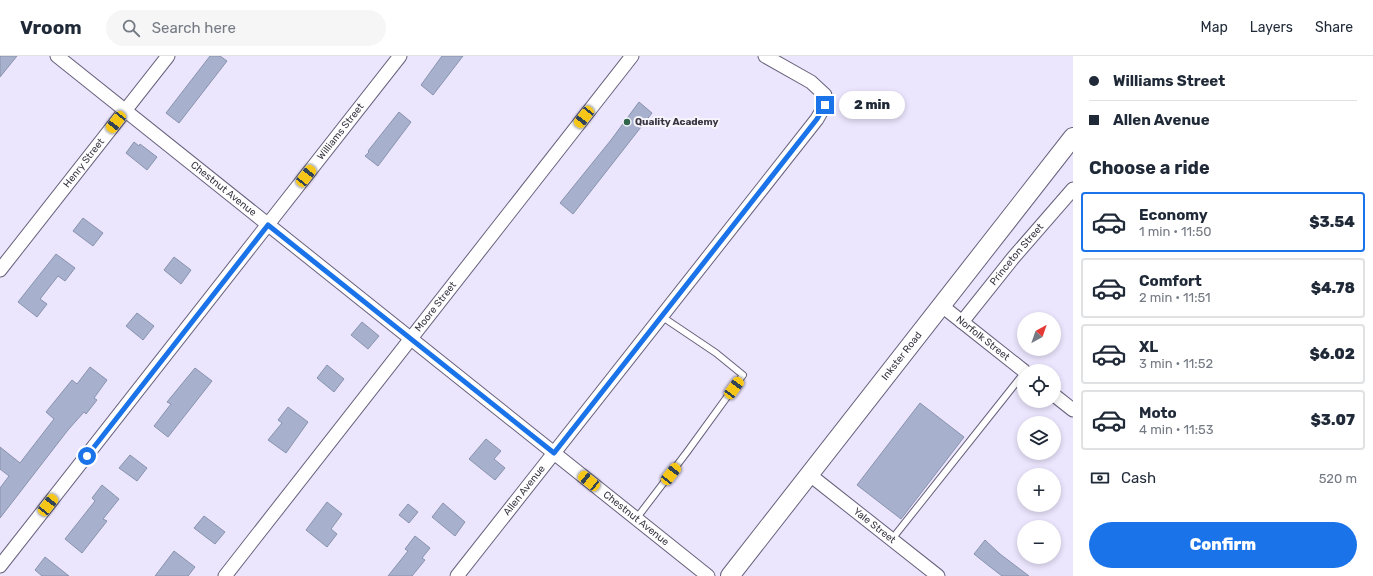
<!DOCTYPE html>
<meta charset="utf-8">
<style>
:root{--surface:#fff;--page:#f6f6f7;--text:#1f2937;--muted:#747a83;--line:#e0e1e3;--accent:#1a73e8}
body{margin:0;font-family:Rubik,sans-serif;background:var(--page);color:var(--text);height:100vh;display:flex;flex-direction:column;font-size:15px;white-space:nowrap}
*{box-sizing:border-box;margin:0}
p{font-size:13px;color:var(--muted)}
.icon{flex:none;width:22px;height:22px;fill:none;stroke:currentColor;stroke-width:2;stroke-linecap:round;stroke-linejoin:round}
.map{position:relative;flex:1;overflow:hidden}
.drawer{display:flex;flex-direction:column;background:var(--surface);width:300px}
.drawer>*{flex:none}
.top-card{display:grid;align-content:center;height:88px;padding:0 16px;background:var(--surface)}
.needle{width:26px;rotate:40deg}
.buttons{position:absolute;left:1017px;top:256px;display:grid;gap:8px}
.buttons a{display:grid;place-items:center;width:44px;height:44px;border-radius:50%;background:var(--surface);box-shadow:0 2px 6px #0003;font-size:20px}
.end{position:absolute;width:18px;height:18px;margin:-9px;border:5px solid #1a73e8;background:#fff;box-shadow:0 0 0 2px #fff}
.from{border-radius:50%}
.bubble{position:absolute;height:28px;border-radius:14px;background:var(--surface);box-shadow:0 2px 6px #0003;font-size:13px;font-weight:800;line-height:28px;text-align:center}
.car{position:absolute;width:12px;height:24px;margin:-12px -6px;border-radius:5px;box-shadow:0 0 3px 1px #0007;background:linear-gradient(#f5c518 24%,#345 0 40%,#f5c518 0 76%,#345 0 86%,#f5c518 0)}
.top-card b{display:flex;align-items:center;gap:14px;height:38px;font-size:15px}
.top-card b+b{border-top:1px solid var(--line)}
.top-card i{width:10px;height:10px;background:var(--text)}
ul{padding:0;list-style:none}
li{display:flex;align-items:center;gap:12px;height:60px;margin:0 8px 6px;padding:0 8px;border:2px solid var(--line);border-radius:4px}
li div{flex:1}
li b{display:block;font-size:15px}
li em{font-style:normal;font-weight:800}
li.on{border-color:var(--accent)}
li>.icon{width:36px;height:36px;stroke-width:1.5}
h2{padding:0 16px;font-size:18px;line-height:48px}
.pay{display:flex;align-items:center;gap:10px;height:44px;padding:0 16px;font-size:15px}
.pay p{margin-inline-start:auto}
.button{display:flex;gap:8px;margin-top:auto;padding:8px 16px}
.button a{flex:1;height:46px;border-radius:24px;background:var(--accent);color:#fff;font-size:16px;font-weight:800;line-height:46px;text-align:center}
header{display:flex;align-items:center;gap:24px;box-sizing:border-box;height:56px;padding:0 20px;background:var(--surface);border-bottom:1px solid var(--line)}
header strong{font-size:19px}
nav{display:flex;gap:22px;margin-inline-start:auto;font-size:14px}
.search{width:280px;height:36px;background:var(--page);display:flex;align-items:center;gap:10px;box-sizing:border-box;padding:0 14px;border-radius:22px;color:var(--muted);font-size:15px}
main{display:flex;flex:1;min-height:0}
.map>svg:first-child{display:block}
</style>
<header>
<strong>Vroom</strong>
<div class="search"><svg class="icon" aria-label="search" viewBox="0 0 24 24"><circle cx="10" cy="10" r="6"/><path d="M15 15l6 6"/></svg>Search here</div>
<nav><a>Map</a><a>Layers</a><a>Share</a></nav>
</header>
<main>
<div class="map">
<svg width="1073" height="520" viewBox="0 0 1073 520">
<rect width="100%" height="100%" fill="#ebe5fd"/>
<!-- building -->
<g fill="#a7b1cd" stroke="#8993ae">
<polygon points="0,0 17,0 0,21"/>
<polygon points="210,0 220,0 227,5 179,67 166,57"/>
<polygon points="442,0 463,0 433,39 421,29"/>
<polygon points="639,46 652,57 573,158 560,147 611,84"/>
<polygon points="399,56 411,66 378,110 365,100 369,96 368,95"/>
<polygon points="134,86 139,90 140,88 157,101 147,114 126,97"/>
<polygon points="83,162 103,177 93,190 73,175"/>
<polygon points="56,198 75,212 65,225 58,220 40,243 47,248 37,261 18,246"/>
<polygon points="174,201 191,214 181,228 164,214"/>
<polygon points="137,257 154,270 143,284 126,270"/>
<polygon points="362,266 379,280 368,293 351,279"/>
<polygon points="327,309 344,323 334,336 317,322"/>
<polygon points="90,311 107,324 94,342 97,344 86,358 84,356 68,374 0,462 0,432 9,420 0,413 0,391 20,407 54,363 46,356 72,324 77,328"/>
<polygon points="195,312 212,325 168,381 154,370 171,348 167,346"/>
<polygon points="920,347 964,381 901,463 857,429"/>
<polygon points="288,351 308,366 286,397 268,384 282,367 278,364"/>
<polygon points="486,383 501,395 494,403 505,412 495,424 469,403"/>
<polygon points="130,399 147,412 137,425 119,412"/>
<polygon points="102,429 119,443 103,463 107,465 82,497 65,483 95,445 92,442"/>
<polygon points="327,446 342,458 331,473 337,478 327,491 306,474"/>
<polygon points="443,447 465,466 455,480 432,461"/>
<polygon points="408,448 418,456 409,467 399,459"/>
<polygon points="204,460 225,476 215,488 194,472"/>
<polygon points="415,480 430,492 422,502 425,504 412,520 388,520 408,495 405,493"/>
<polygon points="985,484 1000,498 1029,520 1002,520 989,510 974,498"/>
<polygon points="174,495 195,511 188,520 155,520"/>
<polygon points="45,501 69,520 42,520 35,514"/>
</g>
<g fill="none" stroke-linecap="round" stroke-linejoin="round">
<!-- service casing -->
<g stroke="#68617b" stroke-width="8">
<g id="service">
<polyline points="636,463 687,396 743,319 716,297 661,260"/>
<polyline points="892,483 1024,317"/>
</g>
</g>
<!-- minor casing -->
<g stroke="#68617b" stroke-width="15">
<g id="minor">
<path id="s1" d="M57,0L708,520"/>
<path id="s2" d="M0,214L168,0"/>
<path id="s3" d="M942,250L1024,315"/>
<path id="s4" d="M962,266L1013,202L1073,133"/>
<polyline points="1054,339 1073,354"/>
<path id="s5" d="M810,419L938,520"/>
<path id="s6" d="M0,510L400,0"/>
<path id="s7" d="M225,520L632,0"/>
<path id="s8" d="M457,520L817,63L825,49V39L811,26L765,0"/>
</g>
</g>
<!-- secondary casing -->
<g stroke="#68617b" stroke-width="20">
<g id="secondary">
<path id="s9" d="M730,520L1073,81"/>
</g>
</g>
<!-- service -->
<use href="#service" stroke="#fff" stroke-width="6"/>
<!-- minor -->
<use href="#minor" stroke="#fff" stroke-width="13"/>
<!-- secondary -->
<use href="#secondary" stroke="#fff" stroke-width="18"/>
</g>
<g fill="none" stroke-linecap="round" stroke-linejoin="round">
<!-- route -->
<polyline stroke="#1a73e8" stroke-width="5" points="87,400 268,169 554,397 817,63 825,49"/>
</g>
<!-- markers -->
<circle fill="#2e654b" stroke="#f7f5fc" stroke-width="1.5" cx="627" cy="66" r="4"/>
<g text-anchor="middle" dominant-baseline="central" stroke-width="4" stroke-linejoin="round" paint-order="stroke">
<!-- poi labels -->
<g font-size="10" font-weight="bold" fill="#383541" stroke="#f7f5fc" text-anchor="start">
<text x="635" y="66">Quality Academy</text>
</g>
<!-- street labels -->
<g font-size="10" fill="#383541" stroke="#f7f5fc">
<text stroke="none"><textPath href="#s6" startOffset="552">Williams Street</textPath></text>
<text stroke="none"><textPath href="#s2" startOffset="136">Henry Street</textPath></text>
<text stroke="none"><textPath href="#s1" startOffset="213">Chestnut Avenue</textPath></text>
<text stroke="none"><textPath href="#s4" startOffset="87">Princeton Street</textPath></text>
<text stroke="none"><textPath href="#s7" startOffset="342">Moore Street</textPath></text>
<text stroke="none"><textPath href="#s3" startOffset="52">Norfolk Street</textPath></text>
<text stroke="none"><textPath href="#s9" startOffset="279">Inkster Road</textPath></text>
<text stroke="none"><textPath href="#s8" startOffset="109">Allen Avenue</textPath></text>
<text stroke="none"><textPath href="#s1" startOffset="741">Chestnut Avenue</textPath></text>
<text stroke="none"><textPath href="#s5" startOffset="82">Yale Street</textPath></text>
</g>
</g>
</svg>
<div class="buttons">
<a><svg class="needle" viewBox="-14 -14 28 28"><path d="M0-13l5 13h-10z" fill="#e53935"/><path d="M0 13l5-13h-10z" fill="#747a83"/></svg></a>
<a><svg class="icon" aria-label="locate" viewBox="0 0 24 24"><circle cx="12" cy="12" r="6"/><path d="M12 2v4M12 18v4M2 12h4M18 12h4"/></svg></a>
<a><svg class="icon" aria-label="layers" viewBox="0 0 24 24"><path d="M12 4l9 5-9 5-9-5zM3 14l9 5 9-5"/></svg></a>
<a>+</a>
<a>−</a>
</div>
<i class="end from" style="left:87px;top:400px"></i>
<i class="end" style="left:825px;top:49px"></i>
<div class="bubble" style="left:839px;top:35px;width:66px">2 min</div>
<i class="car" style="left:584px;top:61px;rotate:218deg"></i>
<i class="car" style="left:116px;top:66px;rotate:218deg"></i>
<i class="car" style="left:306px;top:120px;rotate:38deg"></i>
<i class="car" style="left:734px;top:332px;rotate:36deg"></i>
<i class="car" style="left:671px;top:418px;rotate:38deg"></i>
<i class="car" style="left:589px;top:425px;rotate:309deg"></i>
<i class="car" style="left:48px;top:449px;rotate:38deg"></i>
</div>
<section class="drawer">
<div class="top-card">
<b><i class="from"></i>Williams Street</b>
<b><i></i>Allen Avenue</b>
</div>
<h2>Choose a ride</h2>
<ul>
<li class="on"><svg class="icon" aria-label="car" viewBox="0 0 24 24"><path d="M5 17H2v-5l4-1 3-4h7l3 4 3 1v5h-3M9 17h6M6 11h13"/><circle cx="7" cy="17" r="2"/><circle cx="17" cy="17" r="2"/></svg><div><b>Economy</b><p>1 min · 11:50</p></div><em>$3.54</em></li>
<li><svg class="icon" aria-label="car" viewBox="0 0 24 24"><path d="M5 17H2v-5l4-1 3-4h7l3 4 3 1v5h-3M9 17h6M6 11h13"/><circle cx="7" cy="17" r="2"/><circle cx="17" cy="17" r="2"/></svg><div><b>Comfort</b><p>2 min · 11:51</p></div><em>$4.78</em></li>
<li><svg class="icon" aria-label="car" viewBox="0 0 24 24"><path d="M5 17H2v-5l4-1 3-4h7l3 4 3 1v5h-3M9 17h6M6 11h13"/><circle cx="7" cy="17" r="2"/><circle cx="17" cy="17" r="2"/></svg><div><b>XL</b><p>3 min · 11:52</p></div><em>$6.02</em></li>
<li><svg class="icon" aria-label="car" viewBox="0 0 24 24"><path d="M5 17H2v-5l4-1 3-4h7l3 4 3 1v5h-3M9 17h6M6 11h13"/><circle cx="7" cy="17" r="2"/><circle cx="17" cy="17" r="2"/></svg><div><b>Moto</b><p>4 min · 11:53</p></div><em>$3.07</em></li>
</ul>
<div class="pay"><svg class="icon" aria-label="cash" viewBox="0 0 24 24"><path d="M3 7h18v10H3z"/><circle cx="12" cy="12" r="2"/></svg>Cash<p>520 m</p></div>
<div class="button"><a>Confirm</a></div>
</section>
</main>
